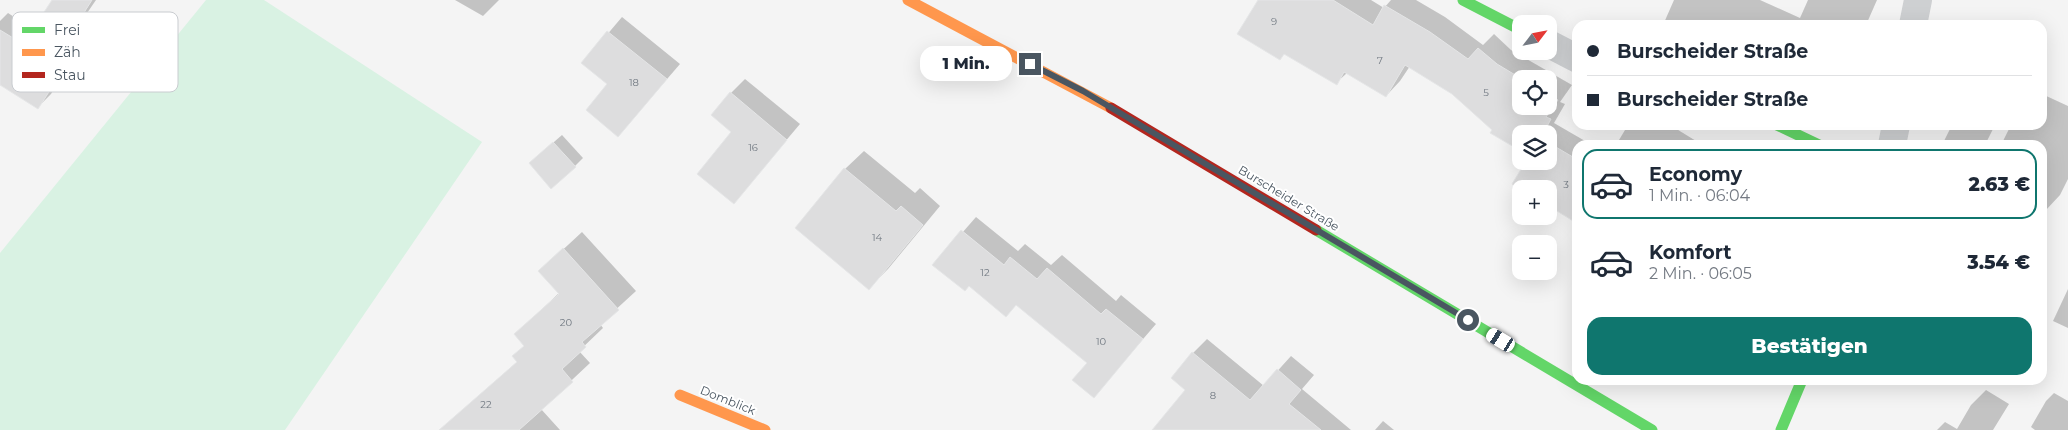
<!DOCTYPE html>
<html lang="de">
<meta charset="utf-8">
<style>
:root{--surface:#fff;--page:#f2f2f3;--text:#1f2937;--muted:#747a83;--line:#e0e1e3;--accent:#0f766e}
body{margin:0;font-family:Montserrat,sans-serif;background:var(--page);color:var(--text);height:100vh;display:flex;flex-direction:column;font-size:19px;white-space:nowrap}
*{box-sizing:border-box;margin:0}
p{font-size:16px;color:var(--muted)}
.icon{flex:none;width:28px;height:28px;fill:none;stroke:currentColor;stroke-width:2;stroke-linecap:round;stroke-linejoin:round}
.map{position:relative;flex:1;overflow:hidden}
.sheet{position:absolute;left:1572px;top:140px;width:475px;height:245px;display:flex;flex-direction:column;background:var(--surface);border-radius:15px;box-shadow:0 5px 20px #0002}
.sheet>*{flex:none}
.top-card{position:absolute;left:1572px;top:20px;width:475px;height:110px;border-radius:15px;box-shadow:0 5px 20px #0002;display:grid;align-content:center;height:110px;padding:0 15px;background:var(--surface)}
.needle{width:32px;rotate:58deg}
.tools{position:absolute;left:1512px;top:15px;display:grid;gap:10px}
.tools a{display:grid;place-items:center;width:45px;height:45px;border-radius:10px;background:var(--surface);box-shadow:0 5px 20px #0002;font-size:25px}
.end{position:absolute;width:22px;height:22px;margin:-11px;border:6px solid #4a5661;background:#fff;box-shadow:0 0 0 2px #fff}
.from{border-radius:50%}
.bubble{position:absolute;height:35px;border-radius:15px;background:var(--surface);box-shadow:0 5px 20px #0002;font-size:16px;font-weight:800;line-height:35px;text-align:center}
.car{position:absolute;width:15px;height:30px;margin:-15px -8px;border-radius:6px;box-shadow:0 0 4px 1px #0007;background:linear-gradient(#fff 24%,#345 0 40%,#fff 0 76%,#345 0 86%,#fff 0)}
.top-card b{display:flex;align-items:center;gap:18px;height:48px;font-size:19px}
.top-card b+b{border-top:1px solid var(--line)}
.top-card i{width:12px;height:12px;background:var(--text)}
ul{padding:9px 0 0;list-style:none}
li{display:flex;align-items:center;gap:15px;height:70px;margin:0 10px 8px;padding:0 5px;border:2px solid transparent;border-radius:15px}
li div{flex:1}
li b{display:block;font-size:19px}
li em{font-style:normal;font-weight:800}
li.current{border-color:var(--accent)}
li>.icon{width:45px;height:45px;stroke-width:1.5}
.action{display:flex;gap:10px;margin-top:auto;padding:10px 15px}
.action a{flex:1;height:58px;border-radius:15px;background:var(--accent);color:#fff;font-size:20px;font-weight:800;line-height:58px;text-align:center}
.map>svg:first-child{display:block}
</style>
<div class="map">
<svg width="2068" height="430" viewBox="0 0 2068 430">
<rect width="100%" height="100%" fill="#f4f4f4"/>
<!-- green -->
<polygon fill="#d9f2e3" points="206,0 264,0 482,142 285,430 0,430 0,253"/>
<!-- shadow -->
<g fill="#0003" fill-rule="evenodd">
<polygon points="53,0 96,0 85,16 96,23 51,94 38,107 0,83 0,21 8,13 34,30"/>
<polygon points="455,0 499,0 483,16"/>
<path d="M1260,0H1371L1384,8L1391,0H1416L1445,17L1483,45L1494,34L1511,50L1572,85L1560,102L1565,104L1554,123L1592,145H1578V222L1549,205V134H1521V149L1491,132L1493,129L1441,84L1410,66L1400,81L1386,96L1347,73L1336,83L1285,53L1280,58ZM1521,79H1549V106H1521Z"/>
<polygon points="1674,0 1760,0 1800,18 1808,0 1877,0 1866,25 1663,25"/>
<polygon points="622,17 680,64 618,136 609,84 583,63"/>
<polygon points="745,79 800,124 734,202 731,93"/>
<polygon points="2042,94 2068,106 2068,179 2060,195 2046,210 2042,208 2042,145 2001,145 2011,125 2042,125"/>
<polygon points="1628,125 1670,125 1701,144 1705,141 1714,145 1616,145"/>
<polygon points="1952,125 1995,125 1985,145 1942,145"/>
<polygon points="562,135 583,158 575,166 539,155"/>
<polygon points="864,151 915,193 920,188 940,206 888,269 869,288 845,169"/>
<polygon points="976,217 1018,251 1025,244 1051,265 1062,255 1116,301 1121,295 1156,324 1094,396 1089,363 1017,304 1006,315 970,285 934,265"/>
<polygon points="582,232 636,291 600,324 603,328 579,351 590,363 541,409 560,430 454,430 451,421 518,361 525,345 516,334 559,293 540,271"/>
<polygon points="2068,289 2068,328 2053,321"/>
<polygon points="1207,339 1264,386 1291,356 1314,375 1302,389 1351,430 1154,430 1187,389 1193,353"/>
<polygon points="1986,390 2009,404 1993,430 1937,430 1945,422 1957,429 1971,405"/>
<polygon points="2054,393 2068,401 2068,430 2035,430 2031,427 2046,401"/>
<polygon points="1383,421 1394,430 1375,430"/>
</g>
<!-- building -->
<g fill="#ddddde" stroke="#e5e6e7">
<polygon points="52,0 92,0 73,30 84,37 38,109 0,85 0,30 23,44"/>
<polygon points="1258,0 1333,0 1373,25 1384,5 1430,32 1468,59 1478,48 1497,64 1522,79 1521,106 1549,106 1549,95 1558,100 1546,117 1551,119 1543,134 1521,134 1521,151 1490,133 1492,130 1452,94 1405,65 1386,97 1344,72 1337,85 1284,54 1280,60 1237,34"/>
<polygon points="607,31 667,79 618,137 586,110 607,84 581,63"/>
<polygon points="730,92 787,140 734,204 697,174 731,132 711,115"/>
<polygon points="553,142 576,167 551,189 529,163"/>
<polygon points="1549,143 1578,160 1578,224 1549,206 1549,189 1521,190 1512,184 1526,161 1549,161"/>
<polygon points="844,168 896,211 901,206 923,225 869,290 795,228"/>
<polygon points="961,230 1004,265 1010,257 1037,279 1047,268 1101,314 1106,309 1143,339 1094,398 1072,380 1087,363 1016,305 1006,317 969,286 965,291 932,265"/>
<polygon points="563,248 619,310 582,342 586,347 562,369 573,382 519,430 439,430 517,362 512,356 524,346 514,334 559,294 538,271"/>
<polygon points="1192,352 1250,400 1277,369 1301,390 1289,404 1321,430 1152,430 1185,390 1171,378"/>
</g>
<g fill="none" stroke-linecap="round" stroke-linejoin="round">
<!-- street -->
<g stroke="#ced0d2" stroke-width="28">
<polyline points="1913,25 1918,0"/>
<polyline points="1549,44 1578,59"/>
<polyline points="1892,145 1896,125"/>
</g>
<!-- fast -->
<g stroke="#63d668" stroke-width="11">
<polyline points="1463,0 1521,30"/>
<polyline points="1777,125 1819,145"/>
<polyline points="1316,230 1652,430"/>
<polyline points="1781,430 1802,380"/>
</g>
<!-- slow -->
<g stroke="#ff974d" stroke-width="11">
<polyline points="908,0 1111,108"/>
<polyline points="680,395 765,430"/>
</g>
<!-- jam -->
<polyline stroke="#b3261e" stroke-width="11" points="1111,108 1316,230"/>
</g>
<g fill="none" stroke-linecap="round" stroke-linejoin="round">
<!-- route -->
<polyline stroke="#4a5661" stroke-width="6" points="1030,64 1083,91 1468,320"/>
</g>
<g text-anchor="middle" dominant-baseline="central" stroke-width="4" stroke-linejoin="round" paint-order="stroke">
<!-- number labels -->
<g font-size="10" fill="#707881">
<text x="1274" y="21">9</text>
<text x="1380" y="60">7</text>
<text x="634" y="82">18</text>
<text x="1486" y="92">5</text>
<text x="753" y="147">16</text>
<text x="1566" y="184">3</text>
<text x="877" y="237">14</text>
<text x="985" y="272">12</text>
<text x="566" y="322">20</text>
<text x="1101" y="341">10</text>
<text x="1213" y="395">8</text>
<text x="486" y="404">22</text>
</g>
<!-- street labels -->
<g font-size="12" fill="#4a5661" stroke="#fff">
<text transform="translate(1289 198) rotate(31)">Burscheider Straße</text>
<text transform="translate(728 400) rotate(22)">Domblick</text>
</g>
</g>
<!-- legend -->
<rect x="12" y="12" width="166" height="80" rx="8" fill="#fff" stroke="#c9ccd0" stroke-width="1"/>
<rect x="22" y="27" width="23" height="6" fill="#63d668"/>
<rect x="22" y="49" width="23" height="7" fill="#ff974d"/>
<rect x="22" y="72" width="23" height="6" fill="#b3261e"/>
<g font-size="14" fill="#4a5661">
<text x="54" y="35">Frei</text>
<text x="54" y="57">Zäh</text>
<text x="54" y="80">Stau</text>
</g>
</svg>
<div class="tools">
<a><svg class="needle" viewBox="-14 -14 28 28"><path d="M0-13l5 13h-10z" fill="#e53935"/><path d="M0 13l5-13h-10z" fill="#747a83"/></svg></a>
<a><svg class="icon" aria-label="locate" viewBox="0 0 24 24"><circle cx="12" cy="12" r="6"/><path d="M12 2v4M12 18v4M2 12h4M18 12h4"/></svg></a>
<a><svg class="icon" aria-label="layers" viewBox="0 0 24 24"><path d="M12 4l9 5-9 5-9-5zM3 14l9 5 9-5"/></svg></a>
<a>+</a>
<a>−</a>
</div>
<i class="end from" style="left:1468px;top:320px"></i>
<i class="end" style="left:1030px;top:64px"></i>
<div class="bubble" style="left:920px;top:46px;width:92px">1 Min.</div>
<i class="car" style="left:1501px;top:340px;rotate:301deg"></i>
<div class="top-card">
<b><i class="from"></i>Burscheider Straße</b>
<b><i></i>Burscheider Straße</b>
</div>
<section class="sheet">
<ul>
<li class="current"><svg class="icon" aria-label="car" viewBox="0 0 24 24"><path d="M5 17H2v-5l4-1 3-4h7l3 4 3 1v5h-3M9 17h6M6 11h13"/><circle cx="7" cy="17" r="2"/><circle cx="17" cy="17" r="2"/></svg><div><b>Economy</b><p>1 Min. · 06:04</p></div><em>2.63 €</em></li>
<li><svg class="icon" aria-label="car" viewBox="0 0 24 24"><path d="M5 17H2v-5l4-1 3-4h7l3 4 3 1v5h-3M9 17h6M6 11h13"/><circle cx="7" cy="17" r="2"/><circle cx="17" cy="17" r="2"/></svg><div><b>Komfort</b><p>2 Min. · 06:05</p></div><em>3.54 €</em></li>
</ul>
<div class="action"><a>Bestätigen</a></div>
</section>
</div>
